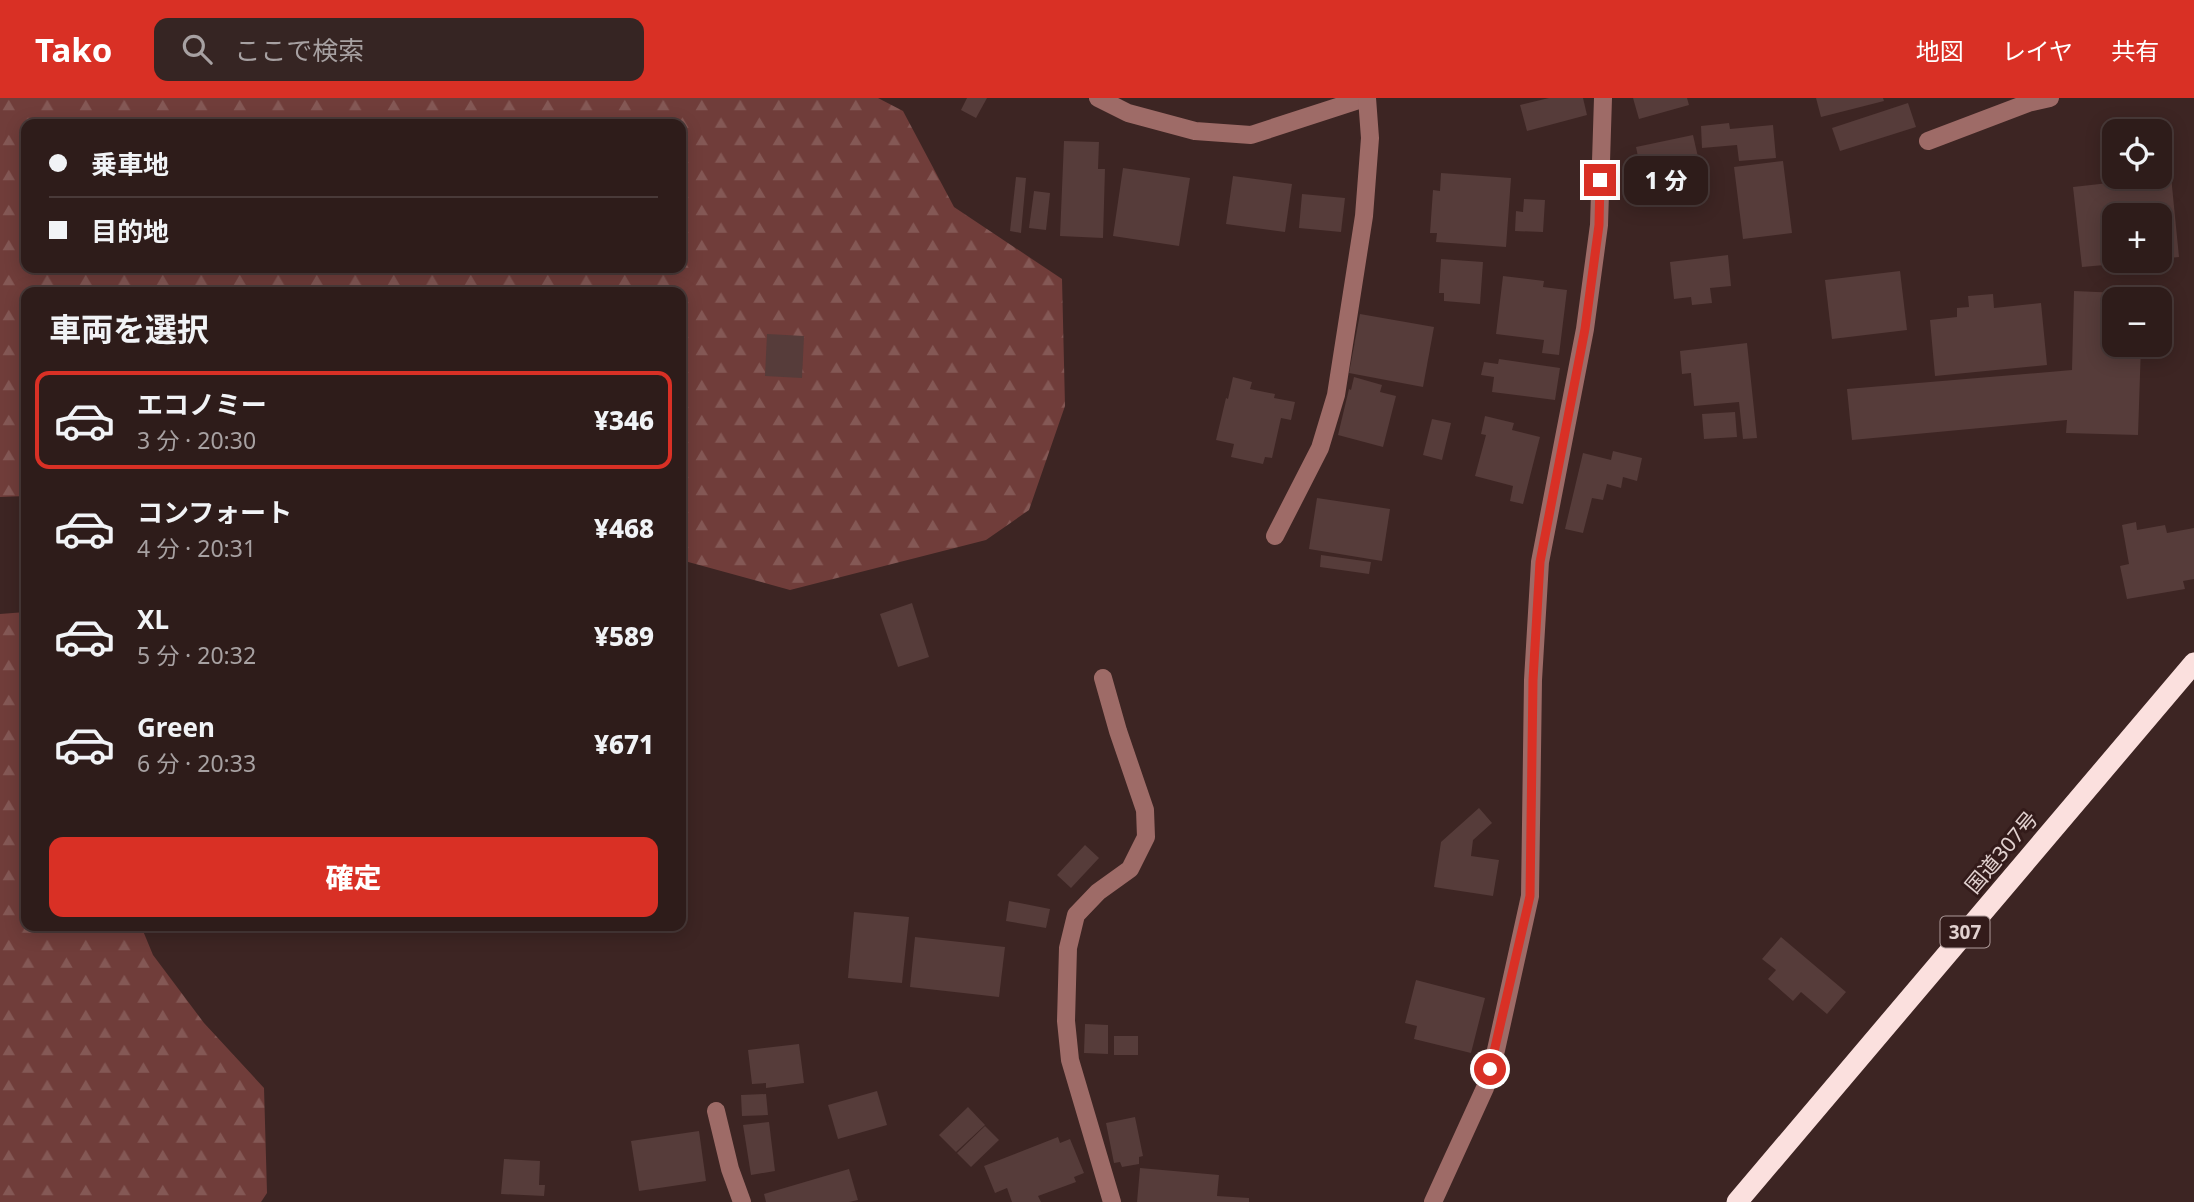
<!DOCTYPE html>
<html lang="ja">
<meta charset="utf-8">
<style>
:root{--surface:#2e1c1a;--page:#362523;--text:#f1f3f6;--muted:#a7a1a2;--line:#493a39;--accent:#d93025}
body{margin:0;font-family:"Noto Sans","Noto Sans JP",sans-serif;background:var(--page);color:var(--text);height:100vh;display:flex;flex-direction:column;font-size:26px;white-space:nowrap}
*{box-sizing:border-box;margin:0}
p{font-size:23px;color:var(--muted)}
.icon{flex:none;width:38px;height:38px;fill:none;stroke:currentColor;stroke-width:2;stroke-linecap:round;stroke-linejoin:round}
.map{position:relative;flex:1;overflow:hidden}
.sheet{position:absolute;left:21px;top:189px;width:665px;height:644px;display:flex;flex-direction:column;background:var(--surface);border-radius:14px;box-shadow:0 4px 18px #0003,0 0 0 2px var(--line)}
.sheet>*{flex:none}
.guide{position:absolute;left:21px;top:21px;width:665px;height:154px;border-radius:14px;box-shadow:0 4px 18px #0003,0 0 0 2px var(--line);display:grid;align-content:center;height:154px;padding:0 28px;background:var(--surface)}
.fabs{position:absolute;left:2102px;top:21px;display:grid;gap:14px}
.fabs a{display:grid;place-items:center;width:70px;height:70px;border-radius:14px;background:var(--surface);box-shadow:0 4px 18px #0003,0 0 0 2px var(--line);font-size:35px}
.end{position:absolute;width:32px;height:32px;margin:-16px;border:9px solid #d93025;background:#fff;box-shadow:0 0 0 4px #fff}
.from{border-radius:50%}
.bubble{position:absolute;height:49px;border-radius:14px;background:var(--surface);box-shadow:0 4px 18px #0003,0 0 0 2px var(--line);font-size:23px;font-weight:800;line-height:49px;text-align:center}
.guide b{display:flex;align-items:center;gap:24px;height:66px;font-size:26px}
.guide b+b{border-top:2px solid var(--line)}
.guide i{width:18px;height:18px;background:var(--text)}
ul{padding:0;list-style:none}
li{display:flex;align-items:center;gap:21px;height:98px;margin:0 14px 10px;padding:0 14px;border:4px solid transparent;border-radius:14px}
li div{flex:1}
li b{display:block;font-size:26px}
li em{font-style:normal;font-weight:800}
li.current{border-color:var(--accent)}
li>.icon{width:63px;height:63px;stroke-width:1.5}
h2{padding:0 28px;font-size:32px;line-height:84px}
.primary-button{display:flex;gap:14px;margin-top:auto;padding:14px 28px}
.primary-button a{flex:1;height:80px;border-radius:14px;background:var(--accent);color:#fff;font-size:28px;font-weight:800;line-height:80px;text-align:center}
header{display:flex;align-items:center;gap:42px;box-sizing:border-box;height:98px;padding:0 35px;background:var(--accent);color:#fff}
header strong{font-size:33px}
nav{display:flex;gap:38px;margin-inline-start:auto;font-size:24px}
.search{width:490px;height:63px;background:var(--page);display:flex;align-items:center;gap:18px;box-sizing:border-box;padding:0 24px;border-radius:14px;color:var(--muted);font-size:26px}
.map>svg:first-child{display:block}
</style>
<header>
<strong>Tako</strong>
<div class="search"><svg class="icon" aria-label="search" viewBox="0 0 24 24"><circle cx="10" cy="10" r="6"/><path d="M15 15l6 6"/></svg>ここで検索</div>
<nav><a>地図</a><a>レイヤ</a><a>共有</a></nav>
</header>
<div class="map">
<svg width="2194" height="1104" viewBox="0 0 2194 1104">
<defs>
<pattern id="forest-firs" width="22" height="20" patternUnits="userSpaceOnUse" patternTransform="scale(1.75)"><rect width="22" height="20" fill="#703d3a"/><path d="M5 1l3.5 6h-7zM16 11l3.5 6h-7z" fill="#845855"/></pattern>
</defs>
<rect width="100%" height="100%" fill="#3d2523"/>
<!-- forest -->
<g fill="url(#forest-firs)" fill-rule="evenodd">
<path d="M0,0H878L903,13L954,109L1062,181L1065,308L1029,412L986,442L790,492L681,462V194H26V398L0,399ZM26,26H681V170H26Z"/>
<polygon points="26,514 26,828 141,828 153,857 204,925 264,990 267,1095 261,1104 0,1104 0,516"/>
</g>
<!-- building -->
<g fill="#563c3a">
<polygon points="967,0 987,0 976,20 961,12"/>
<polygon points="1549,0 1583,0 1587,17 1527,33 1520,7"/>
<polygon points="1633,0 1687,0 1689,7 1639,21"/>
<polygon points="1816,0 1883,0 1884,3 1821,19"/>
<polygon points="1908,5 1916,29 1840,53 1832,30"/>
<polygon points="1729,25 1730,31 1773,27 1776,60 1739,63 1737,47 1702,50 1701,28"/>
<polygon points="1693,37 1707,99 1655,109 1652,95 1646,96 1636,49"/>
<polygon points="1064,43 1099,44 1098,71 1105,71 1103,140 1060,138"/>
<polygon points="1783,63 1792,135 1743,141 1734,69"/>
<polygon points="1123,70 1190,80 1179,148 1113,138"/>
<polygon points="1441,75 1511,80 1506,149 1436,144 1437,135 1430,135 1433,92 1440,93"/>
<polygon points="1233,78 1292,86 1285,134 1226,126"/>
<polygon points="2171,78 2179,159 2160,161 2160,117 2114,117 2114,163 2127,163 2127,165 2082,169 2073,89"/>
<polygon points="1016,79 1026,80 1021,135 1010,133"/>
<polygon points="1034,93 1050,95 1046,132 1029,130"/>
<polygon points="1302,96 1345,100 1341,134 1299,130"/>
<polygon points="1524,101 1545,102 1543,134 1515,133 1516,113 1523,114"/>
<polygon points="1728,157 1731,188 1710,190 1712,205 1692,207 1691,199 1674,201 1670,164"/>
<polygon points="1441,161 1483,164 1480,206 1444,203 1444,195 1439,195"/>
<polygon points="1900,173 1907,232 1832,241 1825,182"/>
<polygon points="1503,178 1544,183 1543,189 1567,192 1559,257 1542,255 1544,242 1496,236"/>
<polygon points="2074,193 2143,196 2142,201 2114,201 2114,247 2141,247 2138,337 2066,335 2067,322 1852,342 1847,291 2072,272"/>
<polygon points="1993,196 1994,210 2041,205 2047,267 1935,278 1930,222 1957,219 1957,210 1969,209 1968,198"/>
<polygon points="1360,216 1434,229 1423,289 1349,275"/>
<polygon points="767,236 804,238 802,280 765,278"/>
<polygon points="1747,245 1757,340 1743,341 1739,304 1694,308 1691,275 1682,276 1680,253"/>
<polygon points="1499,261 1560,270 1555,302 1492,294 1494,279 1481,277 1484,264 1498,266"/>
<polygon points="1233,279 1252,284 1250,291 1275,296 1274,300 1295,304 1291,322 1281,320 1272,360 1265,359 1263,366 1231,359 1234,346 1216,342 1226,300 1228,301"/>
<polygon points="1354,279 1382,287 1380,294 1396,298 1383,349 1338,337 1349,291 1351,292"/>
<polygon points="1735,314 1737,339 1704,341 1702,316"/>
<polygon points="1485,318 1514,325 1512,332 1540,339 1523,406 1510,403 1513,388 1475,378 1486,337 1481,336"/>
<polygon points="1432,321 1451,325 1442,362 1423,357"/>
<polygon points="1613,353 1642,360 1637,383 1623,379 1621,390 1607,386 1603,402 1592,400 1583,435 1565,431 1583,355 1611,362"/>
<polygon points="1317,400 1390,411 1382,463 1309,451"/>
<polygon points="2136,424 2137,432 2165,427 2167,435 2194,430 2194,481 2183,483 2185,491 2127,501 2120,468 2129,466 2122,427"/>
<polygon points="1321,457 1371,464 1369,476 1320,469"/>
<polygon points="912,505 929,559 898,569 880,516"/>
<polygon points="1479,710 1492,725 1473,742 1471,758 1499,762 1493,798 1434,789 1441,744"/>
<polygon points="1085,747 1099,760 1071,790 1057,777"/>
<polygon points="1009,803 1050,811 1046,830 1006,823"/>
<polygon points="854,814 909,819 902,885 848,880"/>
<polygon points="915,839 1005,849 999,899 910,889"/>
<polygon points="1781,839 1846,894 1827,916 1801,894 1793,903 1768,881 1776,872 1762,861"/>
<polygon points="1416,882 1485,900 1471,955 1414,941 1417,928 1405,925"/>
<polygon points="1085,926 1108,927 1108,956 1084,955"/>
<rect x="1114" y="938" width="24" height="19"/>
<polygon points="799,946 804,985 766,990 766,985 752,986 748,952"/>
<polygon points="877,993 887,1027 838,1041 828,1007"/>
<polygon points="766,996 768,1017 742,1018 741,997"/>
<polygon points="968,1009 985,1027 956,1054 939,1037"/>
<polygon points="1135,1019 1143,1058 1139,1059 1139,1066 1122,1069 1120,1064 1114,1065 1106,1025"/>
<polygon points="769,1024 775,1073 751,1077 743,1027"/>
<polygon points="985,1028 999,1042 971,1069 957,1055"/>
<polygon points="699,1033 706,1083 639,1093 631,1043"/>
<polygon points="1058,1039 1060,1045 1070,1041 1084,1075 1074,1079 1076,1084 1038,1098 1041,1104 1012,1104 1007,1090 995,1095 984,1068"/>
<polygon points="504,1061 540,1063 539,1087 545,1087 544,1098 501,1096"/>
<polygon points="1140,1070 1219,1077 1217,1098 1249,1100 1249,1104 1137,1104"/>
<polygon points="849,1071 858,1102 849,1104 766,1104 764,1096"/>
</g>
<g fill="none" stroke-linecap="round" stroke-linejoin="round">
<!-- minor -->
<g stroke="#9e6b67" stroke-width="18">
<polyline points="1098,0 1128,15 1195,33 1251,37 1365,0"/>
<polyline points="1928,43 2028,5 2050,0"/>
<polyline points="1275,438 1320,350 1336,297 1364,118 1370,40 1367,0"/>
<polyline points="1103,580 1118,633 1145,712 1146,739 1130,771 1098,794 1076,817 1068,850 1066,923 1070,962 1112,1104"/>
<polyline points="716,1013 730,1071 742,1104"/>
<polyline points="1433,1104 1485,990 1496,952 1530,798 1533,582 1540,464 1585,231 1599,127 1603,0"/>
</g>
<!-- highway -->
<polyline stroke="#fbe0de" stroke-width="21" points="1737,1104 2194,565"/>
</g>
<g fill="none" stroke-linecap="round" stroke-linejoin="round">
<!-- route -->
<polyline stroke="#d93025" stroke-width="9" points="1490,971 1530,798 1533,582 1540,464 1585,231 1599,127 1600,82"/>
</g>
<g text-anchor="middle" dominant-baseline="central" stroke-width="6" stroke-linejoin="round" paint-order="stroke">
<!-- shield labels -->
<rect fill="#331b1a" stroke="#ad9a99" stroke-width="2" x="1940.5" y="818.5" width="49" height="31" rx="5"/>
<g font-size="19" font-weight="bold" fill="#e1d1cf">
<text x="1965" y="834">307</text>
</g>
<!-- street labels -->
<g font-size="21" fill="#e1d1cf" stroke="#331b1a">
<text transform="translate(2001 754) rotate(-50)">国道307号</text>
</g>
</g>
</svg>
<div class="fabs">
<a><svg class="icon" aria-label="locate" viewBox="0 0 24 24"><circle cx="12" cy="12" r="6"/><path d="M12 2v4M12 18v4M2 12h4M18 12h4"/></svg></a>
<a>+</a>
<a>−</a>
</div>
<i class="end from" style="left:1490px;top:971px"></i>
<i class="end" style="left:1600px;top:82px"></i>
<div class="bubble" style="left:1624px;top:58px;width:84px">1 分</div>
<div class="guide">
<b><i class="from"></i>乗車地</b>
<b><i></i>目的地</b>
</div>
<section class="sheet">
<h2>車両を選択</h2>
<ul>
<li class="current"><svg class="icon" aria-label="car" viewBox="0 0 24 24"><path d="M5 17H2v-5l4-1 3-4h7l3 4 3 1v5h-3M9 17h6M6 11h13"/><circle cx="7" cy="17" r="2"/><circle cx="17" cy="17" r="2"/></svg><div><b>エコノミー</b><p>3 分 · 20:30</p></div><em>¥346</em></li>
<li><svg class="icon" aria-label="car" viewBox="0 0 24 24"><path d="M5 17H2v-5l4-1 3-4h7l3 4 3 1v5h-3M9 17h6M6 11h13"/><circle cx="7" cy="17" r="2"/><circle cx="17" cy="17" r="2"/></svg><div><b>コンフォート</b><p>4 分 · 20:31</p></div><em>¥468</em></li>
<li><svg class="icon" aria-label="car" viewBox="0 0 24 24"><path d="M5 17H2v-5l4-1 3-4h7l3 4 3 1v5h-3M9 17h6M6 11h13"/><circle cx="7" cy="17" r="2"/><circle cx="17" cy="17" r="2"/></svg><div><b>XL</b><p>5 分 · 20:32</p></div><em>¥589</em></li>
<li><svg class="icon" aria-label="car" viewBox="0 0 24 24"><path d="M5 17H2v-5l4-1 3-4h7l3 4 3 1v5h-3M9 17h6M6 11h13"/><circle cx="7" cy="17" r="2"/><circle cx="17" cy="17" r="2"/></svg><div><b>Green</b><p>6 分 · 20:33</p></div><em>¥671</em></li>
</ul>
<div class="primary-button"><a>確定</a></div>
</section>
</div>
